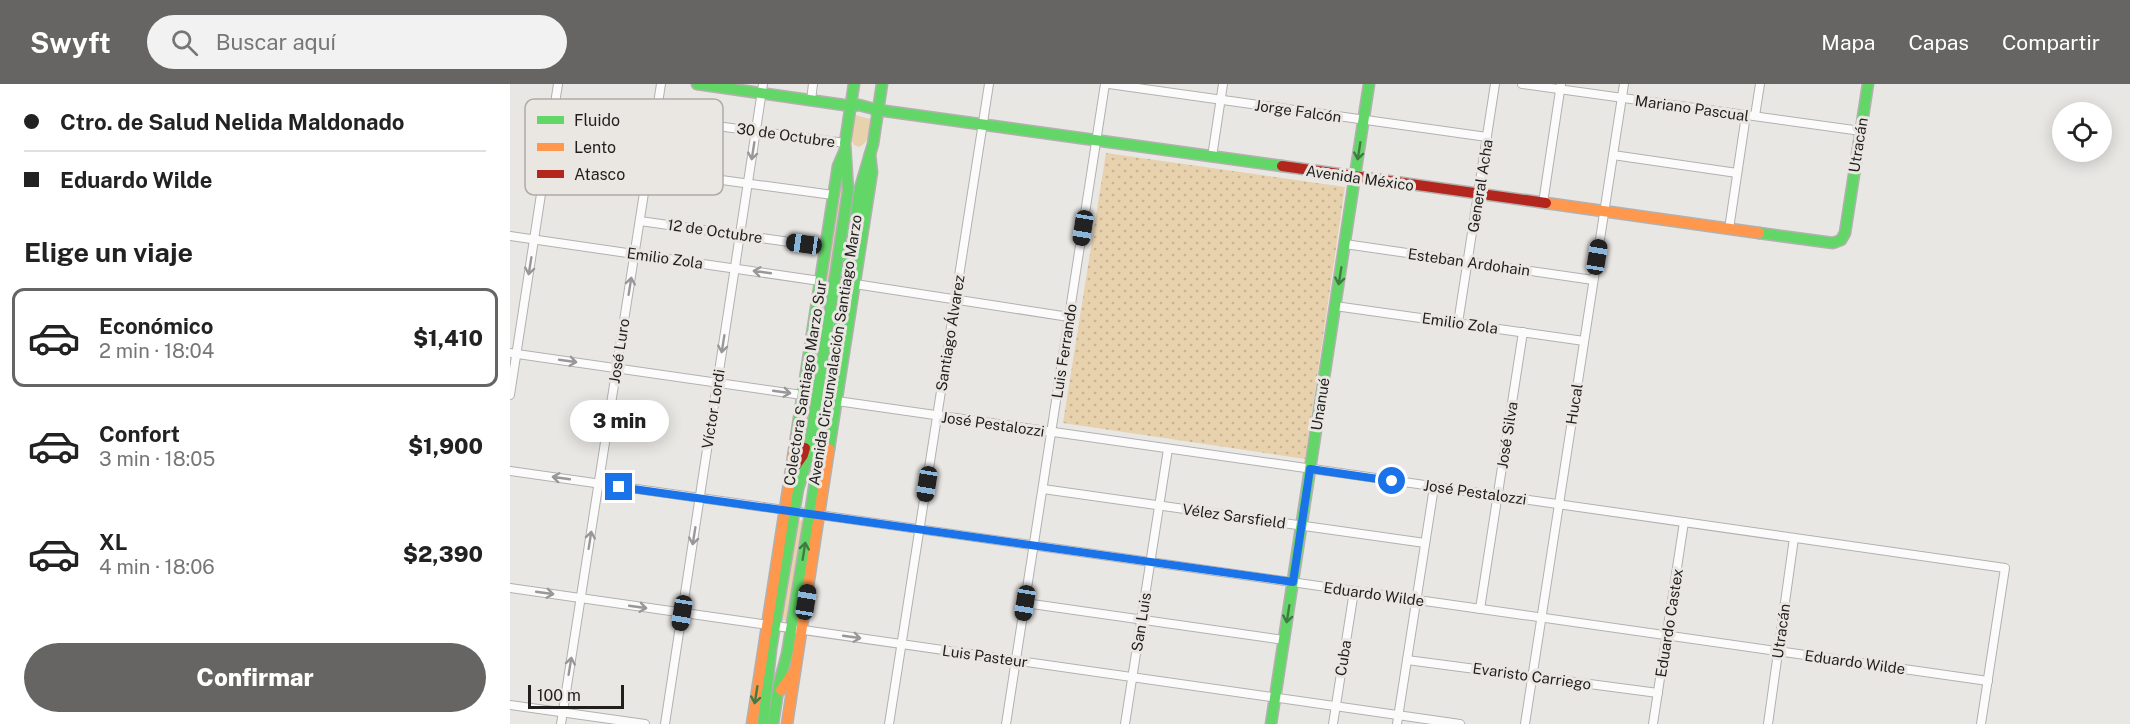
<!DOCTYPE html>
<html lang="es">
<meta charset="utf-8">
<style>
:root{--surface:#fff;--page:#f2f2f2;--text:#222;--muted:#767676;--line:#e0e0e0;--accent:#666563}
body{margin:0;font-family:"Public Sans",sans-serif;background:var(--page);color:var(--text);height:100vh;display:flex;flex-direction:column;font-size:22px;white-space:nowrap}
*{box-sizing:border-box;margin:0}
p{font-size:20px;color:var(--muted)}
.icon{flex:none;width:33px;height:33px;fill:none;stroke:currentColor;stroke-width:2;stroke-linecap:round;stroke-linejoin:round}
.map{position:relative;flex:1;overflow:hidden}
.drawer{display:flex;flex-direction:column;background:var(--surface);width:510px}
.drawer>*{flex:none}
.guide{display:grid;align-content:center;height:132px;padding:0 24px;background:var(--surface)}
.buttons{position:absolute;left:1542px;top:18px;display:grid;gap:12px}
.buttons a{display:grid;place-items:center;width:60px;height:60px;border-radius:50%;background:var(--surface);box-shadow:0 3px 15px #0003;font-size:30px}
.scale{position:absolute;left:18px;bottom:15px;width:96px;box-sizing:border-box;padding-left:6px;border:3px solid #201f1e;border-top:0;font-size:16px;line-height:21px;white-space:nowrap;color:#201f1e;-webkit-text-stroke:4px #eae7e3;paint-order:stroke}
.end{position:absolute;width:27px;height:27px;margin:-14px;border:8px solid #1a73e8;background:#fff;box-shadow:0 0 0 3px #fff}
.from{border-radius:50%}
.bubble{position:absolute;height:42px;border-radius:21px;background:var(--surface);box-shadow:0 3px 15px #0003;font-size:20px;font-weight:800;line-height:42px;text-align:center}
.car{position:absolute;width:18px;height:36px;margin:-18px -9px;border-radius:8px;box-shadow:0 0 4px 2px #0007;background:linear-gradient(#222 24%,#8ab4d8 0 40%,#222 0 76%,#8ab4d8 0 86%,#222 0)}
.guide b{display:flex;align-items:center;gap:21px;height:57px;font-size:22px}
.guide b+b{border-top:2px solid var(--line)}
.guide i{width:15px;height:15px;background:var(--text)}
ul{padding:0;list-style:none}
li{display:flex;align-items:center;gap:18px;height:99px;margin:0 12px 9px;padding:0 12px;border:3px solid transparent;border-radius:12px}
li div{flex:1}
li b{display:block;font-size:22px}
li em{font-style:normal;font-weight:800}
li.selected{border-color:var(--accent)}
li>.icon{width:54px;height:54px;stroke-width:1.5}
h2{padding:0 24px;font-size:27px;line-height:72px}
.primary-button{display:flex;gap:12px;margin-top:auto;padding:12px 24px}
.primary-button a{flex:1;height:69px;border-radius:36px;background:var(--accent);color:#fff;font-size:24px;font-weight:800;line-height:69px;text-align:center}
header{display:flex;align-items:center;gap:36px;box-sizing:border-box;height:84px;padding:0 30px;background:var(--accent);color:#fff}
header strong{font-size:28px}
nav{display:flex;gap:33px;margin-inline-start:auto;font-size:21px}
.search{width:420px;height:54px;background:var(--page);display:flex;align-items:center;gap:15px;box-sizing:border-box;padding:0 21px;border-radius:33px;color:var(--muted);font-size:22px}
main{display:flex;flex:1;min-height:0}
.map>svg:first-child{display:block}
</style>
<header>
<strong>Swyft</strong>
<div class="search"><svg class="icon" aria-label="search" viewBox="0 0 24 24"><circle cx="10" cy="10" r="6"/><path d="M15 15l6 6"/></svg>Buscar aquí</div>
<nav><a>Mapa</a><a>Capas</a><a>Compartir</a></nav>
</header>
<main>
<section class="drawer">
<div class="guide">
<b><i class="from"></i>Ctro. de Salud Nelida Maldonado</b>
<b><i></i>Eduardo Wilde</b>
</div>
<h2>Elige un viaje</h2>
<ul>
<li class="selected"><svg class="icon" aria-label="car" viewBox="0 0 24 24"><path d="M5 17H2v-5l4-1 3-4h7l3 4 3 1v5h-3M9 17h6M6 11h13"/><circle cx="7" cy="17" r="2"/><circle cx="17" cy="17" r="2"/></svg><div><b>Económico</b><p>2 min · 18:04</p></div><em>$1,410</em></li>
<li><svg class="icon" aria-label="car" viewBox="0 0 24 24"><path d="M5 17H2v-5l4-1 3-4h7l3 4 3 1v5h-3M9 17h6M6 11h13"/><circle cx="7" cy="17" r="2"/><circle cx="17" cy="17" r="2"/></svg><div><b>Confort</b><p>3 min · 18:05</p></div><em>$1,900</em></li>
<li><svg class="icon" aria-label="car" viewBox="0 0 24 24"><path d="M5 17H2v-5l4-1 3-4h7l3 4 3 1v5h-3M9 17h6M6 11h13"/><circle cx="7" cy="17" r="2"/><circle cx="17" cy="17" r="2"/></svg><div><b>XL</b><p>4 min · 18:06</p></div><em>$2,390</em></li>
</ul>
<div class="primary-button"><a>Confirmar</a></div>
</section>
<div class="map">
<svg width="1620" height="640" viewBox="0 0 1620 640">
<defs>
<pattern id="park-dots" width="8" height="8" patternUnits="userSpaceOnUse" patternTransform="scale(1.5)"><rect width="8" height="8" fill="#e8d1ad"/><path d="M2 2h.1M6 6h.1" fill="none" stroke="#c7b394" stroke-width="1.8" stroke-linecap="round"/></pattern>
</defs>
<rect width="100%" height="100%" fill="#e9e7e4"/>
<!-- green -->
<g fill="#e8d1ad">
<path d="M345,31L360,35C359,45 360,59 349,63L344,61L341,55Z"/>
<polygon points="331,80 335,107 293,367 286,377"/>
<polygon points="288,436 295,437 277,537 271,536"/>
</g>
<!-- park -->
<polygon fill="url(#park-dots)" points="596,69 835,103 795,375 553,339"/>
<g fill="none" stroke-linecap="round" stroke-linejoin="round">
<!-- street casing -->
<g stroke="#b3b1af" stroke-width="10">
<g id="street">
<polyline points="599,0 977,53"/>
<polyline points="1012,0 1351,47"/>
<polyline points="301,16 303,0"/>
<polyline points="1245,32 1250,0"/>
<polyline points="146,34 335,59"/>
<polyline points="1103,71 1227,89"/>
<polyline points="702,73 713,0"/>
<polyline points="138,86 323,111"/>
<polyline points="1033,119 1051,0"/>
<polyline points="130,137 315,163"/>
<polyline points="1219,145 1236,31"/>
<polyline points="0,152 310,197"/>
<polyline points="835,160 1083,196"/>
<polyline points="345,200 559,233"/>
<polyline points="825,222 1074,257"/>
<polyline points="948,239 985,0"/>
<polyline points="0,269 292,311"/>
<polyline points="0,311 48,0"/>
<polyline points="327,317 1495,484 1471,640"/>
<polyline points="0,387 1478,597"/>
<polyline points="533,405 915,459"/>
<polyline points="0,504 950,640"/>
<polyline points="515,519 774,556"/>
<polyline points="970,525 1013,248"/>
<polyline points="897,576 1148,609"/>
<polyline points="0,621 135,640"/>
<polyline points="51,640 151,0"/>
<polyline points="155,640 253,0"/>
<polyline points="379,640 479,0"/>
<polyline points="496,640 595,0"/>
<polyline points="615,640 658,365"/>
<polyline points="823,640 844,507"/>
<polyline points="887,640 924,403"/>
<polyline points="1015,640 1114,0"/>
<polyline points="1143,640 1174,438"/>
<polyline points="1258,640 1284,454"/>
</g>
</g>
<!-- fast casing -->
<g stroke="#b3b1af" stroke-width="13">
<g id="fast">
<polyline points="187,0 341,22 349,21 368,26 772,82"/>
<polyline points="1249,149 1323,159 1331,156 1335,149 1358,0"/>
<polyline points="285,360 328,82 335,66"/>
<polyline points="319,365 362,88 360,71"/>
<polyline points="253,640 261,565 288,405 298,372 338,107 335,59 344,0"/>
<polyline points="263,640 269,600 277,570 300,430 350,104 363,60 372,0"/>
<polyline points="761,640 859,0"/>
</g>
</g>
<!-- slow casing -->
<g stroke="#b3b1af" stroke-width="13">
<g id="slow">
<polyline points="1036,119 1249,149"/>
<polyline points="271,606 285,586"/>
<polyline points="242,640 285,360"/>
<polyline points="277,640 319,365"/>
</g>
</g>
<!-- jam casing -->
<g stroke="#b3b1af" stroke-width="13">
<g id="jam">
<polyline points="772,82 1036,119"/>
<polyline points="281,388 293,371 295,364"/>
</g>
</g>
<!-- street -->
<use href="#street" stroke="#fcfbfb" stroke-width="8"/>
<!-- fast -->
<use href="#fast" stroke="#63d668" stroke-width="10"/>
<!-- slow -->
<use href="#slow" stroke="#ff974d" stroke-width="10"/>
<!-- jam -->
<use href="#jam" stroke="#b3261e" stroke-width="10"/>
</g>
<!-- one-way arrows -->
<defs><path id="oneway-shaft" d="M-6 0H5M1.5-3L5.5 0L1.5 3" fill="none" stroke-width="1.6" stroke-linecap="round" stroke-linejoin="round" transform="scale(1.5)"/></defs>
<g stroke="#999898">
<use href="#oneway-shaft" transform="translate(243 67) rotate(99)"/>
<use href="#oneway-shaft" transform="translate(20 182) rotate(99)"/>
<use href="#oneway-shaft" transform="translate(252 188) rotate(-172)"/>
<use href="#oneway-shaft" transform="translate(120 202) rotate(-81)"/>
<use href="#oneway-shaft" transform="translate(213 260) rotate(99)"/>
<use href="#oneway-shaft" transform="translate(58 277) rotate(8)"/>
<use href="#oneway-shaft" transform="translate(272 308) rotate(8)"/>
<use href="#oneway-shaft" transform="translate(51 394) rotate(-172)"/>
<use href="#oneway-shaft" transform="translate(184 452) rotate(99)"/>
<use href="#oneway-shaft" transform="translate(80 456) rotate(-81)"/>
<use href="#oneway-shaft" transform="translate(35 509) rotate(8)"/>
<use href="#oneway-shaft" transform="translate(128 523) rotate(8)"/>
<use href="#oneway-shaft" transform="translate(342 553) rotate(8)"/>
<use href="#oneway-shaft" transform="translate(60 582) rotate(-81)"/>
</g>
<g stroke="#427a43">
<use href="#oneway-shaft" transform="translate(849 67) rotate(99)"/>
<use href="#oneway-shaft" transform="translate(830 192) rotate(99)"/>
<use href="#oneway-shaft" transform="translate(294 467) rotate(-81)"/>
<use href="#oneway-shaft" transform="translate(778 530) rotate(99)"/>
<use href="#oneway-shaft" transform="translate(246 611) rotate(99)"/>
</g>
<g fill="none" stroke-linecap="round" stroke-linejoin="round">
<!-- route -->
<polyline stroke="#1a73e8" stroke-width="8" points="109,403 783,498 800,385 882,397"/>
</g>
<g text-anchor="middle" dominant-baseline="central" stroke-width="6" stroke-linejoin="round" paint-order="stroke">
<!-- street labels -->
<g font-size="15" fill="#201f1e" stroke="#eae7e3">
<text transform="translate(1182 24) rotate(8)">Mariano Pascual</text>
<text transform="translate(788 27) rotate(8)">Jorge Falcón</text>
<text transform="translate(276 51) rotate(8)">30 de Octubre</text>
<text transform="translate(1348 61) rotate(-81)">Utracán</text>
<text transform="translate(850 94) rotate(8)">Avenida México</text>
<text transform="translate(970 102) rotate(-81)">General Acha</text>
<text transform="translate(205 147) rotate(8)">12 de Octubre</text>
<text transform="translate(155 174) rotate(8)">Emilio Zola</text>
<text transform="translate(959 178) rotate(8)">Esteban Ardohain</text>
<text transform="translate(950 239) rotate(8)">Emilio Zola</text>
<text transform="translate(440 249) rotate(-81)">Santiago Álvarez</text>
<text transform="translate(325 266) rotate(-81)">Avenida Circunvalación Santiago Marzo</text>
<text transform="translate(109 267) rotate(-81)">José Luro</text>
<text transform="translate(554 267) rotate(-81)">Luis Ferrando</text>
<text transform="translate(295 299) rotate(-81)">Colectora Santiago Marzo Sur</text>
<text transform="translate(810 320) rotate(-81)">Unanué</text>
<text transform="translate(1064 320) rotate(-81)">Hucal</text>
<text transform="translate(203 325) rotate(-81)">Víctor Lordi</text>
<text transform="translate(483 340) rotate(8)">José Pestalozzi</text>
<text transform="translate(997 351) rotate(-81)">José Silva</text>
<text transform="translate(965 408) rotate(8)">José Pestalozzi</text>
<text transform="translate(724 432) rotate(8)">Vélez Sarsfield</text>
<text transform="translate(864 510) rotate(8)">Eduardo Wilde</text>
<text transform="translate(631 538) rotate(-81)">San Luis</text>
<text transform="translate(1159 539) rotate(-81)">Eduardo Castex</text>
<text transform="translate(1271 547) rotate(-82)">Utracán</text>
<text transform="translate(475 572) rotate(8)">Luis Pasteur</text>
<text transform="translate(833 574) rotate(-81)">Cuba</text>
<text transform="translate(1345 578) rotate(8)">Eduardo Wilde</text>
<text transform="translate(1022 592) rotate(8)">Evaristo Carriego</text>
</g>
</g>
<!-- legend -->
<rect x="15" y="15" width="198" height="96" rx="9" fill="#eae7e3" stroke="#adaba8" stroke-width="1.5"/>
<rect x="27" y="32" width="27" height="8" fill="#63d668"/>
<rect x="27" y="59" width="27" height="8" fill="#ff974d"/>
<rect x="27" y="86" width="27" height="8" fill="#b3261e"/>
<g font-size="16" fill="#201f1e">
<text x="64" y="42">Fluido</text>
<text x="64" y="69">Lento</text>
<text x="64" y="96">Atasco</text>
</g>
</svg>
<div class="buttons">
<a><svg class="icon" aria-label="locate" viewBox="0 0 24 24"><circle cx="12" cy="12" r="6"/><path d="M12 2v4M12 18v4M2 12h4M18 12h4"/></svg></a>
</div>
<div class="scale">100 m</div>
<i class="end from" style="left:882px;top:397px"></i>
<i class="end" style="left:109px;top:403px"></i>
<div class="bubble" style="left:60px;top:316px;width:99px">3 min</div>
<i class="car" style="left:573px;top:144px;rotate:189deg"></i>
<i class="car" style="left:294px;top:160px;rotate:278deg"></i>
<i class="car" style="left:1087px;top:173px;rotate:9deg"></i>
<i class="car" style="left:417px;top:400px;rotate:189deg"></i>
<i class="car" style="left:296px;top:518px;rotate:9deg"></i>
<i class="car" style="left:515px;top:519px;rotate:189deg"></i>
<i class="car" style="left:172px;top:529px;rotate:189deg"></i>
</div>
</main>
